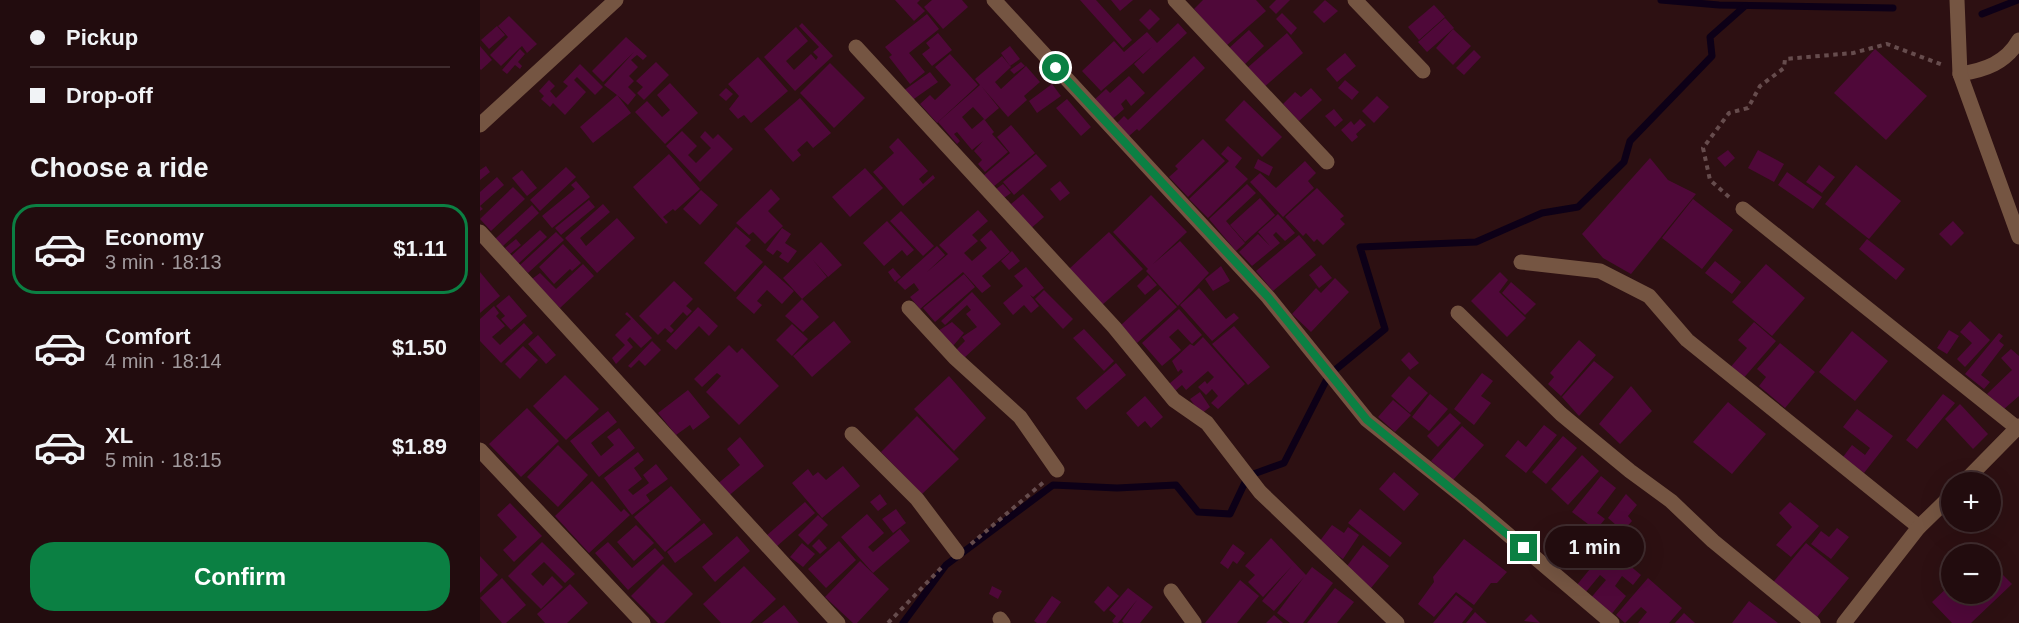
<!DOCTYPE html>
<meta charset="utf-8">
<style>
:root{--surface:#220c0e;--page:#2e1a1c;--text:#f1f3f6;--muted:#a29b9e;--line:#3f2c2e;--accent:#0b8043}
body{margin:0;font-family:Arial,sans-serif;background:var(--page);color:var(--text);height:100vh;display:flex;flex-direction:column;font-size:22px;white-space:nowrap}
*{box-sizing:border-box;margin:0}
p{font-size:20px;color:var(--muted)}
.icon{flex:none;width:33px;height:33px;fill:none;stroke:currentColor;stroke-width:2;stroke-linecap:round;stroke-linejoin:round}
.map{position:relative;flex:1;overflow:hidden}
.side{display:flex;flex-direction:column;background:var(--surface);width:480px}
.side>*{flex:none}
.top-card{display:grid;align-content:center;height:132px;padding:0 30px;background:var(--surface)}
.buttons{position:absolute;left:1461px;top:472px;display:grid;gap:12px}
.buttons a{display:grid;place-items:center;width:60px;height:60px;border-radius:50%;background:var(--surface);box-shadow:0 6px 24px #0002,0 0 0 2px var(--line);font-size:30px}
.end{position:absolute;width:27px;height:27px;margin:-14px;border:8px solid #0b8043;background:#fff;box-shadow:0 0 0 3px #fff}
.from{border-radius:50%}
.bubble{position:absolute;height:42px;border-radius:21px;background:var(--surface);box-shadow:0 6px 24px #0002,0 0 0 2px var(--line);font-size:20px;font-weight:700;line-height:42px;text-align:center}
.top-card b{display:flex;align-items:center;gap:21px;height:57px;font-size:22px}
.top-card b+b{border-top:2px solid var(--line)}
.top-card i{width:15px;height:15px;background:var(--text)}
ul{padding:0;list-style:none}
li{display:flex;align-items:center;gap:18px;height:90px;margin:0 12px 9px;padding:0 18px;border:3px solid transparent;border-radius:24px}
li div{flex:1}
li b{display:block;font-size:22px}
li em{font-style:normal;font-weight:700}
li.selected{border-color:var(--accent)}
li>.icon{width:54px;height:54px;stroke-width:1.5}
h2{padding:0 30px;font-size:27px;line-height:72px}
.primary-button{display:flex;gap:12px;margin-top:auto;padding:12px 30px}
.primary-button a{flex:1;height:69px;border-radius:24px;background:var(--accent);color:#fff;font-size:24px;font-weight:700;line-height:69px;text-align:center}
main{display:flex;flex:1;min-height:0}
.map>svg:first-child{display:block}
</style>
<main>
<section class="side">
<div class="top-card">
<b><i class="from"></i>Pickup</b>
<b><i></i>Drop-off</b>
</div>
<h2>Choose a ride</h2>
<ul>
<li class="selected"><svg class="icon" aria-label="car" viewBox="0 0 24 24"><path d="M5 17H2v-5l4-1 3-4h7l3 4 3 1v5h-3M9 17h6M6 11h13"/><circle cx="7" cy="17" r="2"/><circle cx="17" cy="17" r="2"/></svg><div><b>Economy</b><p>3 min · 18:13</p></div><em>$1.11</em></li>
<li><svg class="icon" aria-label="car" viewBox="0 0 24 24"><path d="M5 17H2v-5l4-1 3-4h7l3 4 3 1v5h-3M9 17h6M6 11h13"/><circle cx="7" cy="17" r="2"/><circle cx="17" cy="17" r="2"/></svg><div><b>Comfort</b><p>4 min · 18:14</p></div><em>$1.50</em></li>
<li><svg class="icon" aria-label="car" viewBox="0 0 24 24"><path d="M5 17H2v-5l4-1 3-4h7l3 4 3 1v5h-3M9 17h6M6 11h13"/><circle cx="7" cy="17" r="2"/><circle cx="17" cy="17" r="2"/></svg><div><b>XL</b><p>5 min · 18:15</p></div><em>$1.89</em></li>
</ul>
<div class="primary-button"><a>Confirm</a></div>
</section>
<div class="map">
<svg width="1539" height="623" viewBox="0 0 1539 623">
<rect width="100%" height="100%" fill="#2d1012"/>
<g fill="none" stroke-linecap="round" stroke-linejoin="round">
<!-- stream -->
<g stroke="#0d0017" stroke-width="7">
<polyline points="1181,0 1239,5 1413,8"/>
<polyline points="1502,14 1538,0"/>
<polyline points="423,623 466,565 573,485 637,488 696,485 718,512 750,514 768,476 804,463 849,375 905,329 880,247 996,242 1062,213 1098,207 1144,162 1150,141 1232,56 1230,37 1265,6"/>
</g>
</g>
<!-- building -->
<g fill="#4f0839">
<polygon points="415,0 440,0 437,3 445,11 434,21"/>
<polygon points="452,0 482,0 488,7 463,29 444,7"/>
<polygon points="600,0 616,0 652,40 643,48"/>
<polygon points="631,0 653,0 640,11"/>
<polygon points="723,0 776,0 786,11 746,46 714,9"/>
<polygon points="796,0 810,0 796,14 789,7"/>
<polygon points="845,0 858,11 844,23 833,12"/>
<polygon points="954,5 965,17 939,40 928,27"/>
<polygon points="670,9 680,19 669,30 659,20"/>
<polygon points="802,13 817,28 811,35 796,19"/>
<polygon points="447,14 459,29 429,53 445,72 430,84 409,57 412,55 405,47"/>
<polygon points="29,16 57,44 47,53 42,46 21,66 10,55 28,37 18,26"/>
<polygon points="965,18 974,28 947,52 938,42"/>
<polygon points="322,23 353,56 315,91 284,57 316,27 328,41 306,61 314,70 331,54 336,60 338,57 333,52 339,47 319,26"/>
<polygon points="698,23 707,33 663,74 654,64 672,47 621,91 602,71 634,41 644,52 667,32 677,43"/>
<polygon points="17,26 25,35 9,49 1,40"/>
<polygon points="973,29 991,46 973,65 956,48"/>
<polygon points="769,30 784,46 764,65 748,49"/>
<polygon points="458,33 472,50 452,66 442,54 450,48 446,43"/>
<polygon points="807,33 823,53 783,88 766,69"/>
<polygon points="146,37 167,56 163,60 157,55 151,60 158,67 149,76 154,81 148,87 156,95 148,105 137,95 151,113 113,143 100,127 137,95 124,85 154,52 123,82 112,71"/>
<polygon points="0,46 12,60 1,70 0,69"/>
<polygon points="530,46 540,59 530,66 521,53"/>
<polygon points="40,49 45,54 38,62 42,66 40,69 35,65 27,74 22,70"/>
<polygon points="1395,49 1447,96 1406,140 1354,93"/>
<polygon points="994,50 1001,57 984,75 976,68"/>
<polygon points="865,53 876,66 857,82 846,69"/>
<polygon points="470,54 498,85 457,123 440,104 450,95 455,100 471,85 455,67"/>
<polygon points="522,56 531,67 515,82 521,89 546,66 560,82 544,96 547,100 528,117 502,87 519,108 505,120 493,107 482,117 492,129 504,119 514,132 512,134 528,152 505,172 498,164 502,160 494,151 503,141 492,150 477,132 474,134 480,141 477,144 458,122 500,85 495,79"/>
<polygon points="714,56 725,68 659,131 657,129 649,136 637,123 644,116 648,120"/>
<polygon points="278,57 308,91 271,123 264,115 258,119 249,109 259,96 248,84"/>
<polygon points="176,62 189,75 164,100 157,93 163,87 156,81"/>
<polygon points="541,62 545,66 534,74 530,70"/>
<polygon points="350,63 385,98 354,128 320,93"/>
<polygon points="100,64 123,87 115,95 97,77 94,80 106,92 85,115 73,103 70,107 61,99 64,96 59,91 69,80 75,86 70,91 76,98 88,86 83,82"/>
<polygon points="450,72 458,82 431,101 423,91"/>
<polygon points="649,76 665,93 651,106 646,99 641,104 644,109 628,123 613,101 626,89 630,93"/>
<polygon points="865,80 879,92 872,100 858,88"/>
<polygon points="190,83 218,113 185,144 155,112 167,101 182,117 190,110 177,95"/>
<polygon points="572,84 581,96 557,113 549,101"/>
<polygon points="246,88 253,94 246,101 239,95"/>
<polygon points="831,88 842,100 819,121 803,104 815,92 821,97"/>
<polygon points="897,96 909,107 894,123 882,111"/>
<polygon points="320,98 351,133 333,148 327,141 317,150 321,155 313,162 284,129"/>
<polygon points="587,99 611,127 601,136 576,108"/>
<polygon points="764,100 802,137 782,157 745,120"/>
<polygon points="854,109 863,120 855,127 845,116"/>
<polygon points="880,119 886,125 876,134 878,137 872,142 861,130 871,121 874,125"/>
<polygon points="531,125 555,153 513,187 503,176 530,153 517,137"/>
<polygon points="202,131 217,146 208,155 216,163 231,148 220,137 225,131 233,139 238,134 253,149 220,182 186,146"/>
<polygon points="418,138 448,171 439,179 443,184 453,175 455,178 423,206 393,172 414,153 409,147"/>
<polygon points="723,139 745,161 708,197 689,177 698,169 695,166"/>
<polygon points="748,146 762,158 755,167 768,179 728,218 709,199 749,161 741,154"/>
<polygon points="1248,150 1255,158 1245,167 1237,158"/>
<polygon points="1278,150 1304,164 1294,182 1268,168"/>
<polygon points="189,154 220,189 195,211 193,209 183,217 188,222 186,224 153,187"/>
<polygon points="556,154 567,166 534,195 523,182"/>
<polygon points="1170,158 1188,180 1216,194 1151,274 1123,258 1102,234"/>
<polygon points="778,159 793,167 789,176 774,168"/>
<polygon points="825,161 836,173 828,181 834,188 803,217 770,182 780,173 796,188"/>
<polygon points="1339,165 1355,177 1342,193 1326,182"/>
<polygon points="1376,165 1421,201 1389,239 1345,204"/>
<polygon points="6,166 10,172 0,180 0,170"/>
<polygon points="86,167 96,177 60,211 50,200"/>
<polygon points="385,168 403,188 370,217 352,197"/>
<polygon points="42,170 57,188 47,196 32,178"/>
<polygon points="1307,172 1342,197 1333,209 1298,185"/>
<polygon points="17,177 24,185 0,206 3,209 0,211 0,192"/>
<polygon points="96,181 110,197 72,228 62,216 95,189 91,185"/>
<polygon points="580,181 590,193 580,201 570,189"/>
<polygon points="523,184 531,193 524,198 516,189"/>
<polygon points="767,184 776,193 746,221 765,243 756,251 729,219"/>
<polygon points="33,187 45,199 11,231 0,219"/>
<polygon points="837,188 864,216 860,219 865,224 843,245 837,239 834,242 826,233 823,236 805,217"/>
<polygon points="291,189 300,199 288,211 303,226 285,244 273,232 269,235 256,223"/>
<polygon points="221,190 238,205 220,225 203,209"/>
<polygon points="543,194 564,217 549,230 525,203 528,200 531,204"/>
<polygon points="671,195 707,232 673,264 700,241 729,273 698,306 666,271 668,269 633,232"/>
<polygon points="780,198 795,215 765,242 750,225"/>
<polygon points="1213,199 1253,230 1222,269 1182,238"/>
<polygon points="109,200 115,207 81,235 75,228"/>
<polygon points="123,204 130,212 100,238 106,246 137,218 155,238 117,273 85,238"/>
<polygon points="52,205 59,213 23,246 15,239"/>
<polygon points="498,210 508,221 492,235 498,241 484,253 492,261 507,248 500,240 511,230 530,252 502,276 511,286 502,293 483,272 440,309 430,297 439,290 434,283 425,290 417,282 457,246 465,255 447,272 468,254 459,245"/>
<polygon points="421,211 454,246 443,256 410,221"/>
<polygon points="798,214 815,233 805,241 796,232 793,235 800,243 772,266 759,252 778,234 790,246 778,232"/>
<polygon points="407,221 434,250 427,256 422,250 404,266 383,243"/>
<polygon points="1473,221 1484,233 1471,246 1459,234"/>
<polygon points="256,227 271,240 265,246 283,262 255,292 224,263"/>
<polygon points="302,228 311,234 305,243 317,251 308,263 299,257 302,253 297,250 293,255 286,250"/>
<polygon points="60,230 67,237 38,264 31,256"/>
<polygon points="76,232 84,240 48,273 40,265"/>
<polygon points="629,232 663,269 622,305 589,269"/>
<polygon points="819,235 836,255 793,291 776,271"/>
<polygon points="36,239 41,245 30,254 25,248"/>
<polygon points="1387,239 1425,269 1416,280 1379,249"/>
<polygon points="341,242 362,265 348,277 333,260 347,277 322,299 303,278"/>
<polygon points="83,244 101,263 92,271 90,269 74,284 59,267"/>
<polygon points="532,251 540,261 529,270 521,261"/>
<polygon points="1235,261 1261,282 1252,294 1225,273"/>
<polygon points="103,264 114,276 80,308 52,279 60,273 76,289"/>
<polygon points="1286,264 1325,298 1292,336 1252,302"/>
<polygon points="285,265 314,291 302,304 287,290 277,301 282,305 274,314 256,298"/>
<polygon points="841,265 852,278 839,288 829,275"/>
<polygon points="741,266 750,281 733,291 725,279"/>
<polygon points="546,267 564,288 553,297 550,295 559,306 551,313 544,305 533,315 523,303 543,286 534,276"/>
<polygon points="413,268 421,277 415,282 408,272"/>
<polygon points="0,272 20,296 0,313"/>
<polygon points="1020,272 1028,280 1019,292 1046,318 1027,337 991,301"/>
<polygon points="484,274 495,287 455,322 443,308"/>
<polygon points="668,275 677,285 665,295 657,286"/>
<polygon points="855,278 869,292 831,332 812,314 836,288 841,293"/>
<polygon points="194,281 213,299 206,306 212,311 207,316 203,312 190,326 194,330 191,333 185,328 178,335 159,316"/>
<polygon points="1031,282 1056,304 1045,315 1022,293"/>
<polygon points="719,288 746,319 754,313 759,318 732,341 700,305"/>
<polygon points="680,289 697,307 657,343 641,325"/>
<polygon points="564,290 593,319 583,329 555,299"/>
<polygon points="492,292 521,324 484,358 476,350 485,341 482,337 497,327 486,314 491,310 487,305 465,325 461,321"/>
<polygon points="29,295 47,316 31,330 21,319 25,316 16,306"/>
<polygon points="322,299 339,317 323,332 305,316"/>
<polygon points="14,306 19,313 16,316 25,326 12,337 20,345 44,323 53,333 21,363 0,341 0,319"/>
<polygon points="218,307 238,326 229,336 219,326 196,350 186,341"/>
<polygon points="699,309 722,335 712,344 698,329 689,337 701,350 682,366 662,343"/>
<polygon points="147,312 172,338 161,348 150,337 147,340 153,347 136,364 132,358 145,345 135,335 151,319 145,314"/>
<polygon points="354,321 371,342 332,377 313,356"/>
<polygon points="1490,321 1510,340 1485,367 1477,359 1492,343 1480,332"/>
<polygon points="472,322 484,333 473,346 458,331"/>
<polygon points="1274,322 1296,341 1261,381 1248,370 1267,348 1258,340"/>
<polygon points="312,324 328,339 312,356 296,340"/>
<polygon points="754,326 790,367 768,385 732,344"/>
<polygon points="604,329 634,361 624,371 593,338"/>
<polygon points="1469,330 1479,336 1467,354 1457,348"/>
<polygon points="1372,331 1408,361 1375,401 1339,372"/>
<polygon points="1519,333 1523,336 1519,341 1524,345 1501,375 1510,382 1504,389 1485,374"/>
<polygon points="58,335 76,355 66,364 48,344"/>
<polygon points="723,337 765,384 738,409 731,403 738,396 732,389 726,395 718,387 725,381 727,384 734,377 728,371 706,390 702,385 695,391 689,384 703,372 701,369 698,372 692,361 710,344 714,346"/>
<polygon points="1099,340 1116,355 1081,396 1068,384 1074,377 1070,373"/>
<polygon points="172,341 181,350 165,366 159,360 151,368 148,366"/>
<polygon points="1300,343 1335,372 1305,408 1279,386 1286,377 1277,369"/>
<polygon points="249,345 257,353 262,348 299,386 259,425 226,392 241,376 237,373 222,387 214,379"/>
<polygon points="43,346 58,360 40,379 25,364"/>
<polygon points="1531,349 1539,356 1539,396 1524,409 1507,394 1532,370 1521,358"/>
<polygon points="929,352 939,363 930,370 921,360"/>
<polygon points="1114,361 1134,377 1099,416 1082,397"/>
<polygon points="636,363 646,375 606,410 596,398"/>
<polygon points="1002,373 1013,381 1001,396 1011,403 994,425 974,409"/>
<polygon points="85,375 119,409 86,440 53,406"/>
<polygon points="469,376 506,418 474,451 434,409"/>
<polygon points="929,376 948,393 930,413 911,396"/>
<polygon points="1151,386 1172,411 1140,444 1119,424"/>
<polygon points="208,390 230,417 213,430 210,425 196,435 178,413"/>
<polygon points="720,392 730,407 721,414 710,399"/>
<polygon points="950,394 968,409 949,431 932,417"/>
<polygon points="1463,394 1475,403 1437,449 1426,440"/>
<polygon points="665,396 683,417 671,428 665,421 658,427 646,413"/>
<polygon points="913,400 931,415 915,432 898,417"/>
<polygon points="1248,402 1286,434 1252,474 1213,442"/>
<polygon points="1480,404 1508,434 1493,449 1465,419"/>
<polygon points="47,408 79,441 41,477 9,444"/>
<polygon points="1377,409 1413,436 1384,473 1363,457 1372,445 1385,455 1390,448 1363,427"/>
<polygon points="128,411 137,422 111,443 121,456 134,445 127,437 139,428 155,448 119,477 90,441"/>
<polygon points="970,413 981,423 958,447 947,436"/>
<polygon points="437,416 479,459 442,494 401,452"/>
<polygon points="1064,425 1077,435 1046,473 1025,456 1038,440 1046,447"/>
<polygon points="982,426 1004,445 973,480 951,461"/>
<polygon points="1083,436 1097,448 1066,484 1052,472"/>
<polygon points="260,437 284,466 246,498 235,486 260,465 247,449"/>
<polygon points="78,445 108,475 78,507 47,477"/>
<polygon points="158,452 164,460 154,468 162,479 148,490 153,495 169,483 163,475 176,464 188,479 166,495 170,501 152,515 124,478"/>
<polygon points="1102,455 1119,471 1088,505 1071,489"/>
<polygon points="363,466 380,486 342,518 312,483 328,469 333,476 338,472 346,480"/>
<polygon points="914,472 939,494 924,511 899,489"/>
<polygon points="1121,476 1136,488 1117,513 1125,519 1116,530 1092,512"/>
<polygon points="112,481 141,512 144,509 150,515 109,553 75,516"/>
<polygon points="191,486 221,520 185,552 154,517"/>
<polygon points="400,494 407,504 398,511 390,502"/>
<polygon points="1146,494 1157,505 1148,516 1152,521 1143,531 1128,518"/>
<polygon points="325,502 335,513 296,547 286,536"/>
<polygon points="1310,502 1339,526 1311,557 1296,545 1312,527 1299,513"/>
<polygon points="30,503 62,536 34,562 23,550 37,537 17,515"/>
<polygon points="416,509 426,523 413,533 402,519"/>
<polygon points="880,509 922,543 910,557 868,523"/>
<polygon points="387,514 404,533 388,547 393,552 420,529 430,541 393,573 361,537"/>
<polygon points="338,515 348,525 328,545 318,535"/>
<polygon points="224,523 233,534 195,563 187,552"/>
<polygon points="156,525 174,543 154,561 137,542"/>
<polygon points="852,525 864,533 868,527 879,535 863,559 839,542"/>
<polygon points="1357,528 1369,537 1351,559 1331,544 1341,531 1349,537"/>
<polygon points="257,536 270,551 235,582 222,567"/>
<polygon points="791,538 826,575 832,567 853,583 823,623 810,623 797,613 824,577 794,611 782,601 812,566 783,597 768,582 775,575 765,566"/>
<polygon points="339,539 347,548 340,554 332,546"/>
<polygon points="984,539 1027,572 1017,583 1011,583 994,605 976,592 954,617 938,604 954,582 953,577"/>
<polygon points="359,541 376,560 346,588 328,569"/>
<polygon points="62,542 95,574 85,583 64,562 51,574 63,586 72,576 83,587 61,609 28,576"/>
<polygon points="128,542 152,568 175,548 184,558 148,590 115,553"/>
<polygon points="322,543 335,554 323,567 310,557"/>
<polygon points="1326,543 1369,578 1333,622 1290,586"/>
<polygon points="753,544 765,553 757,564 753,561 748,569 740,563"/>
<polygon points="883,545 909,566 891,588 867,566"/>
<polygon points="1128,547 1161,575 1153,585 1142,576 1135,586 1146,596 1130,616 1109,600 1126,580 1120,575 1105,593 1096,586"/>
<polygon points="0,556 18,575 0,593"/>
<polygon points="380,561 409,589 377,623 373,623 345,597"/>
<polygon points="1510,562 1532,584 1491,623 1472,623 1452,602 1472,583 1472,594 1510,594"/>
<polygon points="183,564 213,594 184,623 178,623 151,596"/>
<polygon points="264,566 296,599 270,623 241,623 223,604"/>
<polygon points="22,578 46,605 26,623 22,623 0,598"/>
<polygon points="1168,578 1202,608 1189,623 1158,623 1167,612 1161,607 1145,623 1136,615"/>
<polygon points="760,580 779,596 757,623 725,623"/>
<polygon points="90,584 108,603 87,623 65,623 57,614"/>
<polygon points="512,586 522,591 518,599 509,594"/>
<polygon points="628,586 639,596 624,612 614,602"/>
<polygon points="648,588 673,607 660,623 644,623 642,621 657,600 638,623 634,623 632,621 636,616 629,610"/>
<polygon points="855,588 874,602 857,623 827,623"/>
<polygon points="976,595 993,609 982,623 953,623"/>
<polygon points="572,596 581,602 566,623 557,623 554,621"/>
<polygon points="1269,601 1298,623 1252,623"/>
<polygon points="304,605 319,623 282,623"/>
<polygon points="995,612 1007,623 986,623"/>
<polygon points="1204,613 1215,623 1195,623"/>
<polygon points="1051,614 1060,623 1044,621"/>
<polygon points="794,615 803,623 786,623"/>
</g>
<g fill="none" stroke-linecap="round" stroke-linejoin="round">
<!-- path -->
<g stroke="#664c4d" stroke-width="4" stroke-dasharray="4.5 4.5" stroke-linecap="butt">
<polyline points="1249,197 1230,180 1223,148 1249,113 1268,108 1280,86 1304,68 1305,59 1373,53 1407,44 1463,65"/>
<polyline points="491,544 565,481"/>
<polyline points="408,623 464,565"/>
</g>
<!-- minor -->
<g stroke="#755542" stroke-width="15">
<polyline points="514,0 788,297 887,420 991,503 1132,623"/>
<polyline points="695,0 847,162"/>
<polyline points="875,0 943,71"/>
<polyline points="376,47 634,327 694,400 727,423 780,492 917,623"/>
<path d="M1480,74C1505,70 1526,63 1539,40"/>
<polyline points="0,125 136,0"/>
<polyline points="1263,209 1537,428"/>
<polyline points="0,232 358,623"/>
<polyline points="1041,262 1120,271 1169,296 1207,340 1439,527"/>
<polyline points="429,308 475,358 540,417 577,470"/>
<polyline points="978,313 1081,414 1150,471 1191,501 1233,541 1333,623"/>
<polyline points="372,434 437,499 477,552"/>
<polyline points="0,450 163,623"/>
<polyline points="691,591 714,623"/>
<polyline points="520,619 523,623"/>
</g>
<!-- tertiary -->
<g stroke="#755542" stroke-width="15">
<polyline points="1477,0 1480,74 1539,237"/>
<polyline points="1483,483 1539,426"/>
<polyline points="1364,623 1439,527 1472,495"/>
</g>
</g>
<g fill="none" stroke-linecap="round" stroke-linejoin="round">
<!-- route -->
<polyline stroke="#0b8043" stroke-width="8" points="576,68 788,297 887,420 1044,548"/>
</g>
</svg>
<div class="buttons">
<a>+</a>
<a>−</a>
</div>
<i class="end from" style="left:576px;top:68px"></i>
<i class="end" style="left:1044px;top:548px"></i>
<div class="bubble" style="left:1065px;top:526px;width:99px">1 min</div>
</div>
</main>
